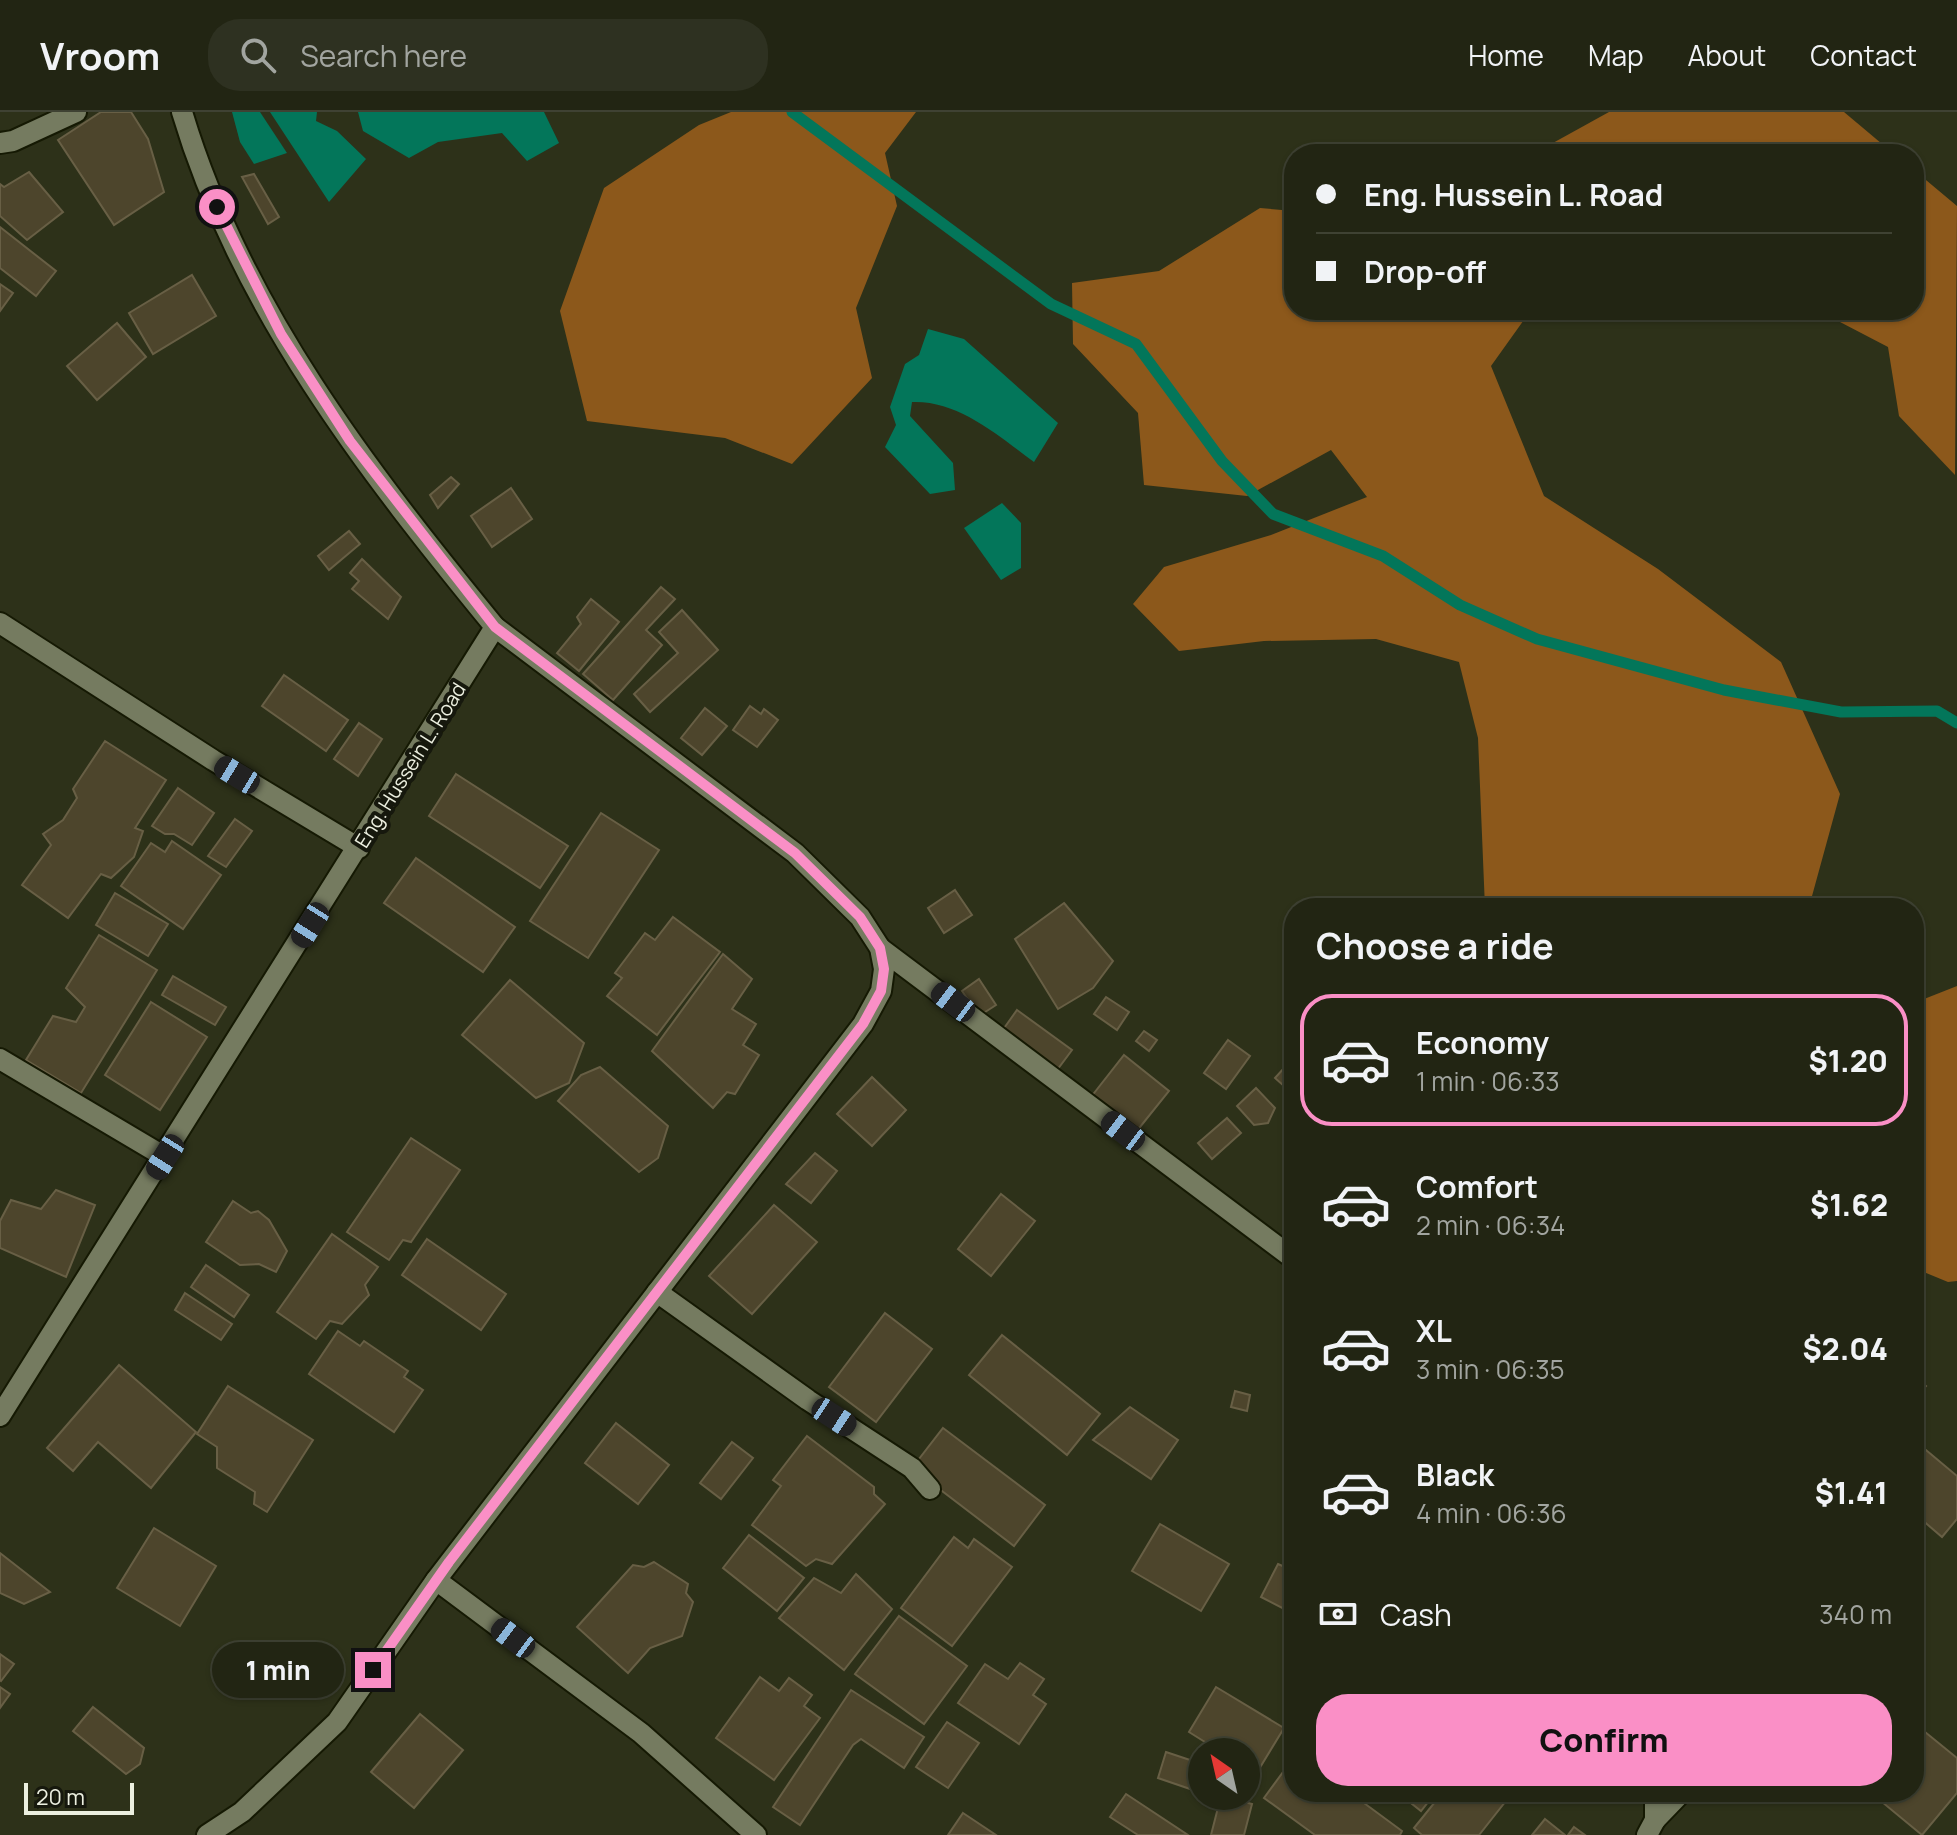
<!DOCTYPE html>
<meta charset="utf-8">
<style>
:root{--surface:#222513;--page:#2e3121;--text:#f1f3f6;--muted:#a2a5a0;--line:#3f4233;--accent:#fa8fc6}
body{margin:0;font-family:Manrope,sans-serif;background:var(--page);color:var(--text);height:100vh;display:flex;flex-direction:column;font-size:30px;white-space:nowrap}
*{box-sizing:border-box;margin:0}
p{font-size:26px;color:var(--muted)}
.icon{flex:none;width:44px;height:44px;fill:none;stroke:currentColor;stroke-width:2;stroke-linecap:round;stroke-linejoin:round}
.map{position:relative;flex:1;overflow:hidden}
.sheet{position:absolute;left:1284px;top:786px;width:640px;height:904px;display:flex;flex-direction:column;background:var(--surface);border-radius:32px;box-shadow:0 2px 6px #0004,0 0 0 2px var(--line)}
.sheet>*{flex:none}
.top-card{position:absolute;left:1284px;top:32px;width:640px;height:176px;border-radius:32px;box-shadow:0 2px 6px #0004,0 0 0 2px var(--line);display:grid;align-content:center;height:176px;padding:0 32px;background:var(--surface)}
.needle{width:52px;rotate:326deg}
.tools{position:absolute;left:1188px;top:1626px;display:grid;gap:16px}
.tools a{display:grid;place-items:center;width:72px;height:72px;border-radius:50%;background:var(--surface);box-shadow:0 2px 6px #0004,0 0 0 2px var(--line);font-size:40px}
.scale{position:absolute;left:24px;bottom:20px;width:110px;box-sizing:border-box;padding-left:8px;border:4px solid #ecefe0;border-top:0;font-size:22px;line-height:28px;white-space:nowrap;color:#ecefe0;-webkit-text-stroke:6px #16180d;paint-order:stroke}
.end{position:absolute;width:36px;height:36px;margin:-18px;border:10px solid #fa8fc6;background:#111;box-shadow:0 0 0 4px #111}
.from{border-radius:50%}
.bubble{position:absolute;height:56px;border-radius:28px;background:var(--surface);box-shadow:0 2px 6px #0004,0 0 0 2px var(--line);font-size:26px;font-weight:800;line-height:56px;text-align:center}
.car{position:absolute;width:24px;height:48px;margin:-24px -12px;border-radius:10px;box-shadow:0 0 6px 2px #0007;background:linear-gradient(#222 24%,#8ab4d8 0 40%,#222 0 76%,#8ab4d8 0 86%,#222 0)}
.top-card b{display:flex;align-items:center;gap:28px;height:76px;font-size:30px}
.top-card b+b{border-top:2px solid var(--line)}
.top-card i{width:20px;height:20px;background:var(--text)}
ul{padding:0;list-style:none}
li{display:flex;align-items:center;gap:24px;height:132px;margin:0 16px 12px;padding:0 16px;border:4px solid transparent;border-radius:32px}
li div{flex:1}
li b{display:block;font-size:30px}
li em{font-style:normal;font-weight:800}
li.on{border-color:var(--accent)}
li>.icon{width:72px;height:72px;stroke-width:1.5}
h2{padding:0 32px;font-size:36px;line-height:96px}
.pay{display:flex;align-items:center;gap:20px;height:88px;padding:0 32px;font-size:30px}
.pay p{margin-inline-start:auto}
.primary-button{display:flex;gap:16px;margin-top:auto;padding:16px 32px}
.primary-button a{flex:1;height:92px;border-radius:32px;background:var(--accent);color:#111;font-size:32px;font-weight:800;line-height:92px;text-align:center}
header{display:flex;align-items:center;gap:48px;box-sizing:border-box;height:112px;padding:0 40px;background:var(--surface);border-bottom:2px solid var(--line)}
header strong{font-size:38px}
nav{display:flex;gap:44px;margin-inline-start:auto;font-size:28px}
.search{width:560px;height:72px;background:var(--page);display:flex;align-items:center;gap:20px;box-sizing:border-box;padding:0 28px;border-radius:32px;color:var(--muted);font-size:30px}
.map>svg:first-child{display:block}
</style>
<header>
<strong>Vroom</strong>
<div class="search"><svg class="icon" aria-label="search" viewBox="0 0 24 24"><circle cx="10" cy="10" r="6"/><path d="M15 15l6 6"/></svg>Search here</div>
<nav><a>Home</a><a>Map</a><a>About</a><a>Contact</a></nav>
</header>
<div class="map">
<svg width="1957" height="1723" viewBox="0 0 1957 1723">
<rect width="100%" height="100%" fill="#2d3119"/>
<!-- forest -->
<g fill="#8c581b">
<polygon points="731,0 916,0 885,41 897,94 856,196 872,266 792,352 725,326 587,309 560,199 604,76 699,13"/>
<polygon points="1609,0 1844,0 1894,42 1533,42"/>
<polygon points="1914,58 1957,94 1955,363 1899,304 1888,235 1817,198 1914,198"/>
<polygon points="1260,96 1294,99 1294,198 1531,198 1491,254 1544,384 1658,457 1781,550 1840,682 1809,795 1485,796 1478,626 1459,550 1376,527 1264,529 1179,539 1133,492 1164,455 1271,423 1367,385 1331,338 1247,384 1144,373 1138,301 1073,232 1072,171 1159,159"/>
<polygon points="1957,874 1957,1169 1948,1170 1914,1156 1914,891"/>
</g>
<!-- water -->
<g fill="#03765a">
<polygon points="232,0 260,0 287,41 254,52 240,30"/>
<polygon points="270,0 317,0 316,9 337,19 366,47 329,90"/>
<polygon points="358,0 544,0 559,31 527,49 502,21 438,30 409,46 363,19"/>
<path d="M928,217L964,227L1058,311L1034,350C999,324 958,288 912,290L910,304L953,351L955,378L930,382L885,335L896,313L890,295L905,252L919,243Z"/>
<polygon points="1002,391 1021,411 1021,456 1001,468 964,416"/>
</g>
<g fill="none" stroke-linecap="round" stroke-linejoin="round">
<!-- stream -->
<polyline stroke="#03765a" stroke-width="11" points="792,0 1051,192 1136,232 1222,349 1273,402 1383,444 1460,493 1537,527 1724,578 1841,600 1937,599 1957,611"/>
</g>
<!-- building -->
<g fill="#4d452c" stroke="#685f45" stroke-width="2">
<polygon points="101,0 131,0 148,27 164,80 114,113 58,28"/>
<polygon points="29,60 63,100 27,128 0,104 0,72 4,75"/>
<polygon points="254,62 279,105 268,112 242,65"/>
<polygon points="0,115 56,159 36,184 0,156"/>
<polygon points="192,163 216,204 153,242 129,201"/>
<polygon points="0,172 13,181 0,199"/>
<polygon points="117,211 146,245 97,288 67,254"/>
<polygon points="451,365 459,372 438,396 430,383"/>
<polygon points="511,376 532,407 492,435 471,404"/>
<polygon points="349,419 360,432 329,458 318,444"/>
<polygon points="362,447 401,485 388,507 352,477 359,469 350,461"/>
<polygon points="661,475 675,487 646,518 662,533 613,588 583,562"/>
<polygon points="591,487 619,510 579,559 557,541 581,512 577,505"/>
<polygon points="682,498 718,538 650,600 634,582 678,541 659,520"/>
<polygon points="284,563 348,608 326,639 262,594"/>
<polygon points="750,594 761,602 764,597 778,608 757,635 733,618"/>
<polygon points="705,596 727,614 702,643 681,626"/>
<polygon points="359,611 382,627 358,664 334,647"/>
<polygon points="105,629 166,668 135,716 143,719 134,745 111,766 101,762 68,806 22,773 51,733 43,722 63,708 77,686 73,677"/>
<polygon points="456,662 568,734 540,776 429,704"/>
<polygon points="178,676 214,701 192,733 174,722 165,722 152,714"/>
<polygon points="601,701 659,738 588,846 530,809"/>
<polygon points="235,707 252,719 226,755 208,744"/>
<polygon points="172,729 221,763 183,817 121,774 151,731 165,740"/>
<polygon points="416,746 515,815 483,860 384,791"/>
<polygon points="955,778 972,803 944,821 928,796"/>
<polygon points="115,781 168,812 148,844 96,813"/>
<polygon points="1064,791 1113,849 1093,876 1058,897 1015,827"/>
<polygon points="673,805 720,840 657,923 607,884 622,866 615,861 645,821 655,828"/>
<polygon points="99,823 157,858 81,981 26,948 53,904 76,910 85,895 66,876"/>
<polygon points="723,842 752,867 732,897 756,912 743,933 759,943 735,982 727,980 713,996 652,939"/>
<polygon points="173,864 226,895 215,913 162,883"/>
<polygon points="979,867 996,893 979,904 962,879"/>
<polygon points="510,868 584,931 569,971 536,986 462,923"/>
<polygon points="1106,885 1129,900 1117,918 1094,902"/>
<polygon points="1294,889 1294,908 1285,899"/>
<polygon points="151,890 207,925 160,998 105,963"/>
<polygon points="1017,898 1072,938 1057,958 1002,919"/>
<polygon points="1144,919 1157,928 1149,939 1136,929"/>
<polygon points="1228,928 1250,944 1226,977 1204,961"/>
<polygon points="1124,943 1169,979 1136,1020 1091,985"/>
<polygon points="1294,945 1294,983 1275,966"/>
<polygon points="600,955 668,1014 658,1046 639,1060 558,989 581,963"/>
<polygon points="872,965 906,998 872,1034 837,1002"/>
<polygon points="1256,976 1275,996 1268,1011 1254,1013 1237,994"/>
<polygon points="1227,1006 1241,1021 1212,1047 1198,1031"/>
<polygon points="411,1026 460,1058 411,1130 403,1128 389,1148 347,1120"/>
<polygon points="815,1041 837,1059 811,1091 786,1072"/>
<polygon points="56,1078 95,1093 66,1165 0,1136 0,1109 11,1088 41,1097"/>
<polygon points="1001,1082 1035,1109 991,1164 958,1137"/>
<polygon points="233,1089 251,1101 258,1099 269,1108 287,1139 276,1160 259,1152 240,1153 206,1130"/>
<polygon points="774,1093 817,1130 752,1202 709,1164"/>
<polygon points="332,1122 378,1155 365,1173 369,1183 342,1212 330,1209 316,1227 277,1200"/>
<polygon points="427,1127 506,1182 481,1218 402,1163"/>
<polygon points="206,1153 249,1183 234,1205 191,1175"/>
<polygon points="185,1181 232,1212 221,1228 175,1198"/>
<polygon points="885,1201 932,1237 876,1310 829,1275"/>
<polygon points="338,1219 360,1234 364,1229 408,1259 404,1265 423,1278 394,1320 309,1262"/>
<polygon points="1002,1223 1100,1302 1067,1343 969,1263"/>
<polygon points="119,1253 196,1320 151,1376 98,1330 73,1359 47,1336"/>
<polygon points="1914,1263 1926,1274 1914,1287"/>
<polygon points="228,1274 313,1328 267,1400 254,1392 255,1380 217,1356 217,1335 197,1322"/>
<polygon points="1235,1279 1250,1283 1247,1299 1231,1295"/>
<polygon points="1130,1295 1178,1328 1151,1367 1093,1328"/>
<polygon points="616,1311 669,1353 638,1392 585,1351"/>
<polygon points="943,1316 1045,1393 1014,1434 912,1356"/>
<polygon points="807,1324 874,1375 874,1382 885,1392 832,1452 816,1447 806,1454 752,1413 781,1374 773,1368"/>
<polygon points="1914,1328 1957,1364 1957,1407 1942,1425 1914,1401"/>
<polygon points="732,1330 753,1346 721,1387 700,1371"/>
<polygon points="1160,1412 1229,1452 1201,1499 1132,1459"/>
<polygon points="154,1416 216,1454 180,1514 117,1476"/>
<polygon points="749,1423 804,1466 777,1499 723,1456"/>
<polygon points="954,1425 968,1436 974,1427 1012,1455 952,1534 901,1496"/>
<polygon points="0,1441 50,1480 24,1492 0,1481"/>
<polygon points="654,1450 688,1472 686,1481 693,1490 682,1524 650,1536 628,1561 577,1515 633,1453 644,1455"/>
<polygon points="1278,1452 1294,1459 1294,1502 1261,1485"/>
<polygon points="856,1462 892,1497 844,1558 779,1506 814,1466 841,1481"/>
<polygon points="899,1504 967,1554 924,1612 855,1562"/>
<polygon points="0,1542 14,1552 1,1569 0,1568"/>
<polygon points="1020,1551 1044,1567 1033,1583 1046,1592 1019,1632 958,1591 985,1552 1008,1567"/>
<polygon points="760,1565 779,1579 789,1566 812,1583 804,1594 820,1606 774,1668 716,1626"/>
<polygon points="0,1575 10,1582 0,1596"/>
<polygon points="1216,1575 1284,1616 1256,1662 1246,1655 1246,1640 1221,1640 1189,1620"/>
<polygon points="851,1578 924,1625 904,1656 861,1627 853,1633 800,1713 773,1695"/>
<polygon points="93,1595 144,1636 140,1652 126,1662 73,1619"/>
<polygon points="420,1602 463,1638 414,1696 371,1660"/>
<polygon points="947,1610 979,1631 948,1676 916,1655"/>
<polygon points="1914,1611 1957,1646 1957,1681 1922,1723 1882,1690 1891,1680 1914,1680"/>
<polygon points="1166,1640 1202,1652 1202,1681 1158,1666"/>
<polygon points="1294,1645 1294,1680 1349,1680 1402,1719 1400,1723 1315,1723 1264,1686"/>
<polygon points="1397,1680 1436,1680 1421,1699"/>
<polygon points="1443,1680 1513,1680 1479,1723 1422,1723 1414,1716"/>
<polygon points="1126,1682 1188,1723 1138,1723 1110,1705"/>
<polygon points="1221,1684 1252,1692 1244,1723 1211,1723"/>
<polygon points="963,1701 996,1723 948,1723"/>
<polygon points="1545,1707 1565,1723 1532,1723"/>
<polygon points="1574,1715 1585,1723 1568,1723"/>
</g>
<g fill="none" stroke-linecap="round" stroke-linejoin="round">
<!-- minor casing -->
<g stroke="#151903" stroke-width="24">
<g id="minor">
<polyline points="0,31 13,29 76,0"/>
<polyline points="0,511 213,648 359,736"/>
<polyline points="495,515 795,741 860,805 880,836 884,857 881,879 863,912 436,1468 641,1621 756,1723"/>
<polyline points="880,836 1294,1147"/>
<polyline points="0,947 165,1045"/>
<polyline points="657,1180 808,1288 912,1356 930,1377"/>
<path d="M0,1304L495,515C368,360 240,195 182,0"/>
<polyline points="1655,1708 1682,1680"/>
<polyline points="207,1723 242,1700 337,1610 436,1468"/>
<polyline points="1647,1723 1655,1708 1655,1680"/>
</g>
</g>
<!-- minor -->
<use href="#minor" stroke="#757b60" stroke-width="20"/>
</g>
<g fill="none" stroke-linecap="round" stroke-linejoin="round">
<!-- route -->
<polyline stroke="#fa8fc6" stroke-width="10" points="217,95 281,222 350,329 495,515 795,741 860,805 880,836 884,857 881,879 863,912 449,1450 373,1558"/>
</g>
<g text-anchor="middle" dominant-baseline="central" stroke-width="8" stroke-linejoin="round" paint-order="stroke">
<!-- street labels -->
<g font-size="20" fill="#ecefe0" stroke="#16180d">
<text transform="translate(410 653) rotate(-58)">Eng. Hussein L. Road</text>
</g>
</g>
</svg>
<div class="tools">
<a><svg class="needle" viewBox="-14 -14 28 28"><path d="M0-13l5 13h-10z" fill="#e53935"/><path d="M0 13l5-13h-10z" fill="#a2a5a0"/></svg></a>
</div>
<div class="scale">20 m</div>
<i class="end from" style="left:217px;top:95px"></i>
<i class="end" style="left:373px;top:1558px"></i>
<div class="bubble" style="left:212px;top:1530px;width:132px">1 min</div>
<i class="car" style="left:237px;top:663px;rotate:301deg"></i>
<i class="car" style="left:310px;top:813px;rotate:212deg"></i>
<i class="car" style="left:953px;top:890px;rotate:307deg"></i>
<i class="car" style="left:1123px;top:1019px;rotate:307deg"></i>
<i class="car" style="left:165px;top:1045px;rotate:212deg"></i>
<i class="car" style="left:834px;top:1305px;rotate:123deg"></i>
<i class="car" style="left:513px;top:1526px;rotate:307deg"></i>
<div class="top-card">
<b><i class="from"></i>Eng. Hussein L. Road</b>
<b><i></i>Drop-off</b>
</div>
<section class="sheet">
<h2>Choose a ride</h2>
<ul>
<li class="on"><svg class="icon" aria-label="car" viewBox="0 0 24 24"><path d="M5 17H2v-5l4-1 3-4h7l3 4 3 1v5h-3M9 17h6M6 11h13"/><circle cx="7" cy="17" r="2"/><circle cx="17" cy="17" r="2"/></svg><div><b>Economy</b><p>1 min · 06:33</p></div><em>$1.20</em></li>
<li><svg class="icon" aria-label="car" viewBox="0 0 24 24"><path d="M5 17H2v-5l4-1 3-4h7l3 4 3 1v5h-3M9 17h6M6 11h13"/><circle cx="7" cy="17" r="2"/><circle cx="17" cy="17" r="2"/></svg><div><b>Comfort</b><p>2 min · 06:34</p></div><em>$1.62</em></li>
<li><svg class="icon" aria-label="car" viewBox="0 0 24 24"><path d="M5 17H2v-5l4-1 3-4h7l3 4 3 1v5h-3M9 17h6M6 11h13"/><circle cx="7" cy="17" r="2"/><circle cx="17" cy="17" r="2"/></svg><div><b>XL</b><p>3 min · 06:35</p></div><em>$2.04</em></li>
<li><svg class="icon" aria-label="car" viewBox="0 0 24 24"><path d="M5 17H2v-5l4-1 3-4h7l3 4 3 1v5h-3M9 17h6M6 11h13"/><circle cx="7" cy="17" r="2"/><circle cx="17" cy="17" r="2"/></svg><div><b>Black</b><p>4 min · 06:36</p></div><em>$1.41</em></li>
</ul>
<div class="pay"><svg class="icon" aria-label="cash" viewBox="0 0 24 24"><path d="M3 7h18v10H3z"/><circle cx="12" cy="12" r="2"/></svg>Cash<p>340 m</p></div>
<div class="primary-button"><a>Confirm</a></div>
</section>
</div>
